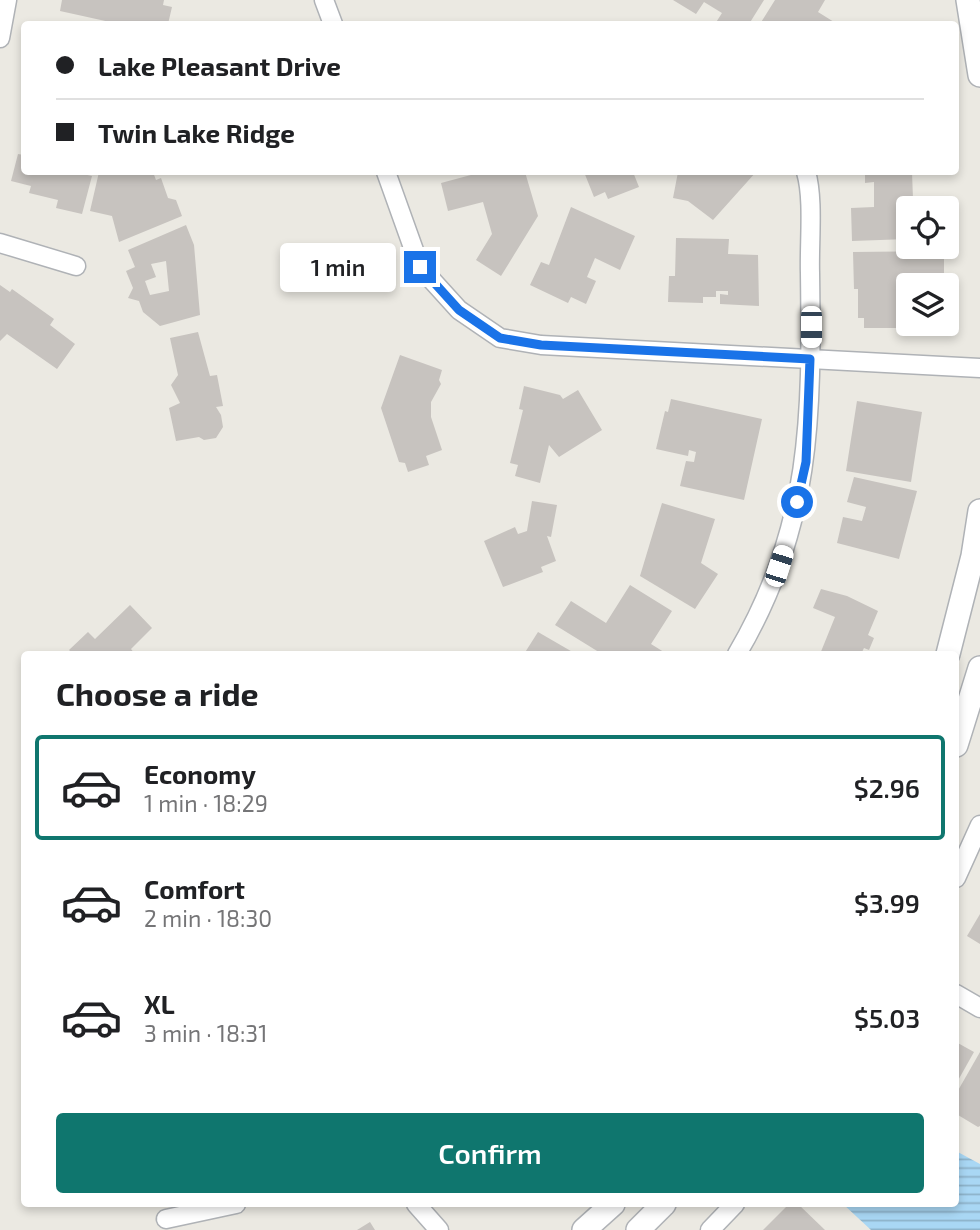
<!DOCTYPE html>
<meta charset="utf-8">
<style>
:root{--surface:#fff;--page:#f6f6f6;--text:#202124;--muted:#757577;--line:#e0e0e0;--accent:#0f766e}
body{margin:0;font-family:"Exo 2",sans-serif;background:var(--page);color:var(--text);height:100vh;display:flex;flex-direction:column;font-size:26px;white-space:nowrap}
*{box-sizing:border-box;margin:0}
p{font-size:23px;color:var(--muted)}
.icon{flex:none;width:38px;height:38px;fill:none;stroke:currentColor;stroke-width:2;stroke-linecap:round;stroke-linejoin:round}
.map{position:relative;flex:1;overflow:hidden}
.side{position:absolute;left:21px;top:651px;width:938px;height:556px;display:flex;flex-direction:column;background:var(--surface);border-radius:7px;box-shadow:0 4px 10px #0003}
.side>*{flex:none}
.hud{position:absolute;left:21px;top:21px;width:938px;height:154px;border-radius:7px;box-shadow:0 4px 10px #0003;display:grid;align-content:center;height:154px;padding:0 35px;background:var(--surface)}
.tools{position:absolute;left:896px;top:196px;display:grid;gap:14px}
.tools a{display:grid;place-items:center;width:63px;height:63px;border-radius:7px;background:var(--surface);box-shadow:0 4px 10px #0003;font-size:35px}
.end{position:absolute;width:32px;height:32px;margin:-16px;border:9px solid #1a73e8;background:#fff;box-shadow:0 0 0 4px #fff}
.from{border-radius:50%}
.bubble{position:absolute;height:49px;border-radius:7px;background:var(--surface);box-shadow:0 4px 10px #0003;font-size:23px;font-weight:600;line-height:49px;text-align:center}
.car{position:absolute;width:21px;height:42px;margin:-21px -10px;border-radius:9px;box-shadow:0 0 5px 2px #0007;background:linear-gradient(#fff 24%,#345 0 40%,#fff 0 76%,#345 0 86%,#fff 0)}
.hud b{display:flex;align-items:center;gap:24px;height:66px;font-size:26px}
.hud b+b{border-top:2px solid var(--line)}
.hud i{width:18px;height:18px;background:var(--text)}
ul{padding:0;list-style:none}
li{display:flex;align-items:center;gap:21px;height:105px;margin:0 14px 10px;padding:0 21px;border:4px solid transparent;border-radius:7px}
li div{flex:1}
li b{display:block;font-size:26px}
li em{font-style:normal;font-weight:600}
li.selected{border-color:var(--accent)}
li>.icon{width:63px;height:63px;stroke-width:1.5}
h2{padding:0 35px;font-size:32px;line-height:84px}
.action{display:flex;gap:14px;margin-top:auto;padding:14px 35px}
.action a{flex:1;height:80px;border-radius:7px;background:var(--accent);color:#fff;font-size:28px;font-weight:600;line-height:80px;text-align:center}
.map>svg:first-child{display:block}
</style>
<div class="map">
<svg width="980" height="1230" viewBox="0 0 980 1230">
<defs>
<pattern id="water-rules" width="6" height="5" patternUnits="userSpaceOnUse" patternTransform="scale(1.75)"><rect width="6" height="5" fill="#a9d7f4"/><path d="M0 2.5h6" fill="none" stroke="#8db2c9"/></pattern>
</defs>
<rect width="100%" height="100%" fill="#ebe9e2"/>
<!-- water -->
<polygon fill="url(#water-rules)" points="956,1151 980,1164 980,1230 871,1230 843,1204 956,1204"/>
<!-- building -->
<g fill="#c7c3bf" fill-rule="evenodd">
<polygon points="62,0 164,0 163,5 172,7 168,24 119,24 60,11"/>
<polygon points="673,0 764,0 749,24 715,24 722,13 704,2 696,14"/>
<polygon points="775,0 825,0 818,12 834,22 760,24"/>
<polygon points="18,154 24,155 24,172 74,172 92,176 82,214 56,208 58,200 29,193 31,186 11,181"/>
<polygon points="99,172 153,172 156,180 161,178 168,198 176,200 182,216 119,242 112,216 90,211"/>
<polygon points="482,172 525,172 538,216 501,276 476,260 492,234 483,202 448,211 441,183"/>
<polygon points="584,172 633,172 639,187 608,199 605,192 594,197"/>
<polygon points="678,172 756,172 713,220 688,201 673,198"/>
<polygon points="865,172 912,172 913,199 922,198 922,208 908,208 908,239 852,241 851,208 874,207 874,182 865,183"/>
<polygon points="571,207 635,236 620,270 595,258 587,277 596,281 586,304 571,297 568,303 530,285 541,262 549,265"/>
<path d="M186,225L194,245L200,315L160,326L143,312L139,301L128,298L133,288L126,271L135,267L128,250ZM166,261L169,291L150,295L145,281L156,277L151,264Z"/>
<polygon points="676,238 729,239 728,254 758,255 759,306 720,304 720,294 728,295 728,291 716,291 716,297 703,297 703,303 668,302 669,276 675,276"/>
<polygon points="944,251 944,285 908,285 908,324 913,324 913,328 864,328 864,318 858,318 858,289 854,289 853,252"/>
<polygon points="0,285 10,292 12,289 54,319 50,325 75,344 57,369 7,334 0,341"/>
<polygon points="198,332 210,376 217,375 223,406 216,407 221,415 223,427 216,438 204,440 199,437 176,441 169,408 180,403 171,385 178,375 170,338"/>
<polygon points="400,355 442,370 439,380 441,384 431,402 431,417 442,450 426,456 429,465 408,472 405,463 399,462 381,408"/>
<polygon points="524,386 560,395 563,399 578,390 602,430 559,457 549,445 540,483 515,476 518,465 510,463 523,410 519,409"/>
<polygon points="671,399 762,419 744,500 680,486 686,461 694,462 696,452 689,450 688,456 656,449 665,411 668,412"/>
<polygon points="857,401 922,412 911,482 846,471"/>
<polygon points="854,477 917,491 899,559 837,543 843,517 862,521 866,507 847,502"/>
<polygon points="532,501 557,505 551,537 547,536 556,561 541,567 543,572 503,587 484,541 515,527 518,534 527,531"/>
<polygon points="662,503 715,519 701,563 718,574 695,609 640,576"/>
<polygon points="630,585 672,611 651,644 667,654 602,654 555,625 571,601 606,623"/>
<polygon points="821,589 847,596 878,611 868,635 874,638 869,650 864,648 861,654 820,654 835,617 813,608"/>
<polygon points="130,605 152,628 131,649 135,654 73,654 69,650 88,632 95,639"/>
<polygon points="538,632 576,654 524,654"/>
<polygon points="980,914 980,944 967,936"/>
<polygon points="956,1034 959,1036 956,1042 974,1052 956,1084"/>
<polygon points="980,1052 980,1126 978,1127 958,1115 956,1094"/>
<polygon points="789,1204 798,1204 825,1230 763,1230"/>
<polygon points="370,1222 375,1230 357,1230"/>
</g>
<g fill="none" stroke-linecap="round" stroke-linejoin="round">
<!-- minor casing -->
<g stroke="#afb2b6" stroke-width="21">
<g id="minor">
<polyline points="324,0 333,24"/>
<polyline points="0,38 7,0"/>
<polyline points="386,172 420,267 459,310 500,338 541,345 980,368"/>
<polyline points="0,243 76,266"/>
<path d="M737,654C812,527 812,416 810,273C809,243 814,199 806,172"/>
<polyline points="956,878 980,825"/>
<polyline points="956,994 980,1008"/>
<polyline points="416,1204 439,1230"/>
<polyline points="166,1219 236,1204"/>
<polyline points="710,1230 735,1204"/>
</g>
</g>
<!-- tertiary casing -->
<g stroke="#afb2b6" stroke-width="26">
<g id="tertiary">
<polyline points="968,0 980,75"/>
<polyline points="948,654 973,556 980,511"/>
<polyline points="956,745 980,668"/>
<polyline points="584,1230 613,1204"/>
<polyline points="638,1230 664,1204"/>
</g>
</g>
<!-- minor -->
<use href="#minor" stroke="#fff" stroke-width="18"/>
<!-- tertiary -->
<use href="#tertiary" stroke="#fff" stroke-width="23"/>
</g>
<g fill="none" stroke-linecap="round" stroke-linejoin="round">
<!-- route -->
<polyline stroke="#1a73e8" stroke-width="9" points="420,267 459,310 500,338 541,345 810,359 806,462 797,502"/>
</g>
</svg>
<div class="tools">
<a><svg class="icon" aria-label="locate" viewBox="0 0 24 24"><circle cx="12" cy="12" r="6"/><path d="M12 2v4M12 18v4M2 12h4M18 12h4"/></svg></a>
<a><svg class="icon" aria-label="layers" viewBox="0 0 24 24"><path d="M12 4l9 5-9 5-9-5zM3 14l9 5 9-5"/></svg></a>
</div>
<i class="end from" style="left:797px;top:502px"></i>
<i class="end" style="left:420px;top:267px"></i>
<div class="bubble" style="left:280px;top:243px;width:116px">1 min</div>
<i class="car" style="left:811px;top:327px;rotate:180deg"></i>
<i class="car" style="left:779px;top:566px;rotate:18deg"></i>
<div class="hud">
<b><i class="from"></i>Lake Pleasant Drive</b>
<b><i></i>Twin Lake Ridge</b>
</div>
<section class="side">
<h2>Choose a ride</h2>
<ul>
<li class="selected"><svg class="icon" aria-label="car" viewBox="0 0 24 24"><path d="M5 17H2v-5l4-1 3-4h7l3 4 3 1v5h-3M9 17h6M6 11h13"/><circle cx="7" cy="17" r="2"/><circle cx="17" cy="17" r="2"/></svg><div><b>Economy</b><p>1 min · 18:29</p></div><em>$2.96</em></li>
<li><svg class="icon" aria-label="car" viewBox="0 0 24 24"><path d="M5 17H2v-5l4-1 3-4h7l3 4 3 1v5h-3M9 17h6M6 11h13"/><circle cx="7" cy="17" r="2"/><circle cx="17" cy="17" r="2"/></svg><div><b>Comfort</b><p>2 min · 18:30</p></div><em>$3.99</em></li>
<li><svg class="icon" aria-label="car" viewBox="0 0 24 24"><path d="M5 17H2v-5l4-1 3-4h7l3 4 3 1v5h-3M9 17h6M6 11h13"/><circle cx="7" cy="17" r="2"/><circle cx="17" cy="17" r="2"/></svg><div><b>XL</b><p>3 min · 18:31</p></div><em>$5.03</em></li>
</ul>
<div class="action"><a>Confirm</a></div>
</section>
</div>
